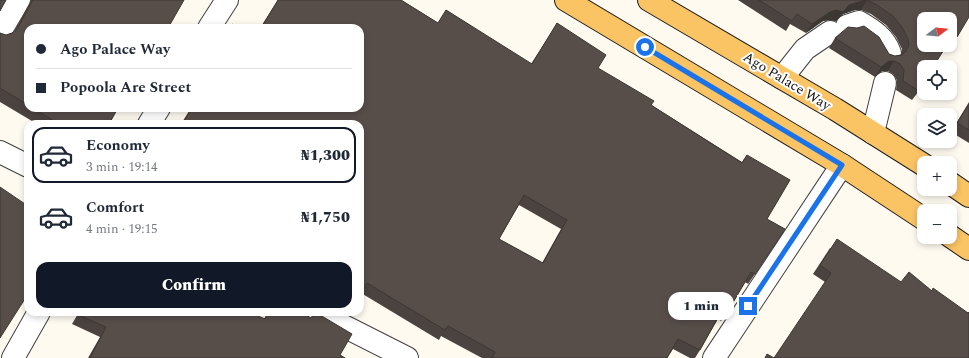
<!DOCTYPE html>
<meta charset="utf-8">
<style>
:root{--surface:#fff;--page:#f6f6f7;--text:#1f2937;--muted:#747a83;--line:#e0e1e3;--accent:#111827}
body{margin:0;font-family:Spectral,serif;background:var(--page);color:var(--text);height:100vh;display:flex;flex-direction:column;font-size:15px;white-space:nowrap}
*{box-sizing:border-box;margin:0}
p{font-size:13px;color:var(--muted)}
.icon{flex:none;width:22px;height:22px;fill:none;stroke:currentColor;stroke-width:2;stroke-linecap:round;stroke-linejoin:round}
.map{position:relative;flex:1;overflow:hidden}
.side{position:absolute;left:24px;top:120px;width:340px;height:196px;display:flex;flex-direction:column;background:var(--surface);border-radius:12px;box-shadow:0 2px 6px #0003}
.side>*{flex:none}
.guide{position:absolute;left:24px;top:24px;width:340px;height:88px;border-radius:12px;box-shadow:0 2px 6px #0003;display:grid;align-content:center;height:88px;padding:0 12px;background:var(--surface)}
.needle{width:26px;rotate:74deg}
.tools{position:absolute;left:917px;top:12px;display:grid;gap:8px}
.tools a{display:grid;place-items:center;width:40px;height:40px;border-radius:8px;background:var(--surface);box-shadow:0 2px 6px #0003;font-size:20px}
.end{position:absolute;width:18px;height:18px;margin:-9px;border:5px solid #1a73e8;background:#fff;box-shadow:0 0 0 2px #fff}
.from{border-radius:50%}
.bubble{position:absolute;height:28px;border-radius:12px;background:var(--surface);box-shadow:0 2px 6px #0003;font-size:13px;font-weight:800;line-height:28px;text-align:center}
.guide b{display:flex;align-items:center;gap:14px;height:38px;font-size:15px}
.guide b+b{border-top:1px solid var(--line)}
.guide i{width:10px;height:10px;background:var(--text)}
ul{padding:7px 0 0;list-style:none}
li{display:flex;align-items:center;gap:12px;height:56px;margin:0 8px 6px;padding:0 4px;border:2px solid transparent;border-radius:12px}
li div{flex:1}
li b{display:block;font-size:15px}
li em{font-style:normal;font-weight:800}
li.on{border-color:var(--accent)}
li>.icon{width:36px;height:36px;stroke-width:1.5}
.cta{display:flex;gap:8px;margin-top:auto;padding:8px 12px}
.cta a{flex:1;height:46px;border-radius:12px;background:var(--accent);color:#fff;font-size:16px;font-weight:800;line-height:46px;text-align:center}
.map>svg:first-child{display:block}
</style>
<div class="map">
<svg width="969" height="358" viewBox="0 0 969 358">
<rect width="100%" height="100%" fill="#fffaf0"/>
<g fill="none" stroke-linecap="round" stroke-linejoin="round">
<!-- minor casing -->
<g stroke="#414141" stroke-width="24">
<g id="minor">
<path d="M847,26L859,22C873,30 885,38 890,53"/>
<polyline points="209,28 227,0"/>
<polyline points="0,32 19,0"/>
<polyline points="782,78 805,49 830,32"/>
<polyline points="149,124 159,108"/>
<polyline points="873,133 885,83"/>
<polyline points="0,152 28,166"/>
<polyline points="316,312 407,358"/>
<polyline points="13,358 39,312"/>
<polyline points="714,358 842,165"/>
</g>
</g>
<!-- major casing -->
<g stroke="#1f1f1f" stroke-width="24">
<g id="major">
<polyline points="566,0 842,165 924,219"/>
<polyline points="649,0 835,109 924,165"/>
<polyline points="950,183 969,196"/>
<polyline points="950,236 969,249"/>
</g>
</g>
<!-- minor -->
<use href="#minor" stroke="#fff" stroke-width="22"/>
<!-- major -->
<use href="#major" stroke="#fac364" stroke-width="22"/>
</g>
<!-- wall -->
<g fill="#4b4340" fill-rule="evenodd">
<polygon points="31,0 184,0 28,28 28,108 118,108 109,124 37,124 0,102 0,33 6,35 12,33 14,32"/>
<path d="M278,0H401L438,23L446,10L531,64L551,33L557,23L598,68L651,105L742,162L747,155L767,219L755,274L748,284L745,282L728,311L721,321L718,319L700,350L695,358H690L673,349L667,358H482L441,336L439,340L361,293L360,124H181L191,108H360V28H260ZM519,205L561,229L542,263L499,239Z"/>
<polygon points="738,0 969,0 957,37 950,47 948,45 950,45 950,19 919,91 912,100 896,90 897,80 893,74 888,71 882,71 875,77 829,48 835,38 857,28 889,54 895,56 902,54 902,49 896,37 886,25 871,14 861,10 855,10 843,14 836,21 829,20 823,21 806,33 790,24 786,31"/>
<polygon points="969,102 969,143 951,132"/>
<polygon points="830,248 901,282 932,291 968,313 969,358 825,282 813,274"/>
<polygon points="79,312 249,312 264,319 268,312 301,312 311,318 315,312 340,355 345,358 88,358 100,337 72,324"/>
</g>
<!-- shaded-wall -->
<g fill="#3d3734">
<polygon points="867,0 861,10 855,10 843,14 836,21 829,20 823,21 806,33 812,24 830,12 862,1"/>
<polygon points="889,61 894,61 888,71 882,71 875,77 881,67"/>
</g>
<!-- building -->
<g fill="#574e4a" stroke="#3d3734" fill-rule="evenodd">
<polygon points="0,0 6,0 0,11"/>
<polygon points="33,0 184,0 168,28 28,28 28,105 0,88 0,33 6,35 12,33 17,29"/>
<path d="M278,0H401L438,23L446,10L532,64L557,23L606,55L598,68L654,101L651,105L742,163L747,155L790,180L767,219L785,229L755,274L751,272L728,311L723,308L700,350L678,339L667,358H492L495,352L448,326L445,330L367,283L360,294V124H182L192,108H360V28H261ZM524,195L567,220L543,263L499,239Z"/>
<polygon points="759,0 969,0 969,17 957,37 953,34 950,39 950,19 924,19 924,45 947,45 933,67 924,67 924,82 919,91 903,81 904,70 900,64 894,61 889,61 881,67 835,38 848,27 857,28 864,26 879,37 889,54 895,56 902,55 906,51 909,45 908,39 902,27 893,16 877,5 867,0 862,1 849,5 843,12 836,10 830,12 812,24 797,14 792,21"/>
<polygon points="232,24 239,28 229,28"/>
<polygon points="969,104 969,130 957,123"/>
<polygon points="33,108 118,108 109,124 52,124 54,121"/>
<polygon points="0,187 28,206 28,294 0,338"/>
<polygon points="837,239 901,282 909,272 932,291 933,288 968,313 969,312 969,358 774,358 831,273 820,265"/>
<polygon points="80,312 249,312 265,319 269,312 301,312 311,318 315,312 352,334 340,355 345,358 90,358 106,327 78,315"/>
<polygon points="767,354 774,358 765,358"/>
</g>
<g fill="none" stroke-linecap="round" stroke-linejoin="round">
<!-- route -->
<polyline stroke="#1a73e8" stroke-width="5" points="645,47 842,165 748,306"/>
</g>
<g text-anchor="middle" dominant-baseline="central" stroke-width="4" stroke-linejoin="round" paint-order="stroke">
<!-- street labels -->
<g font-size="14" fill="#0e0e0e" stroke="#fff">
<text transform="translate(787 81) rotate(31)">Ago Palace Way</text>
</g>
</g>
</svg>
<div class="tools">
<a><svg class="needle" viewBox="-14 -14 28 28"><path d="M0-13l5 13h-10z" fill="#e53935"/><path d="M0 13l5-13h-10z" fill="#747a83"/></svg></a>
<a><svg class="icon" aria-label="locate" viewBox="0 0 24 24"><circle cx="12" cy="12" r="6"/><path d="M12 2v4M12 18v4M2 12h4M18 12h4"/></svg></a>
<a><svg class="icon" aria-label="layers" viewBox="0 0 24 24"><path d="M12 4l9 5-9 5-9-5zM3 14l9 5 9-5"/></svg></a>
<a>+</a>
<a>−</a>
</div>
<i class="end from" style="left:645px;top:47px"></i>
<i class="end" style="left:748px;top:306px"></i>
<div class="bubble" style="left:668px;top:292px;width:66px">1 min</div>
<div class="guide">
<b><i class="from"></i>Ago Palace Way</b>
<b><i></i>Popoola Are Street</b>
</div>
<section class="side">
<ul>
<li class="on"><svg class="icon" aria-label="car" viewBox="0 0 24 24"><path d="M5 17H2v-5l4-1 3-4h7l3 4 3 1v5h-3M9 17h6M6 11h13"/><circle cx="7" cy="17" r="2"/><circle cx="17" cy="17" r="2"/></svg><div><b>Economy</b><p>3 min · 19:14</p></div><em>₦1,300</em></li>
<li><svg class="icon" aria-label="car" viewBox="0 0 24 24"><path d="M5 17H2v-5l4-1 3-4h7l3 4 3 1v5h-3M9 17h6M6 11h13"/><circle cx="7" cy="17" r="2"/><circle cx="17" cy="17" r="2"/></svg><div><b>Comfort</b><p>4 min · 19:15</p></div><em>₦1,750</em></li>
</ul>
<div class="cta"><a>Confirm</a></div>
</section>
</div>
